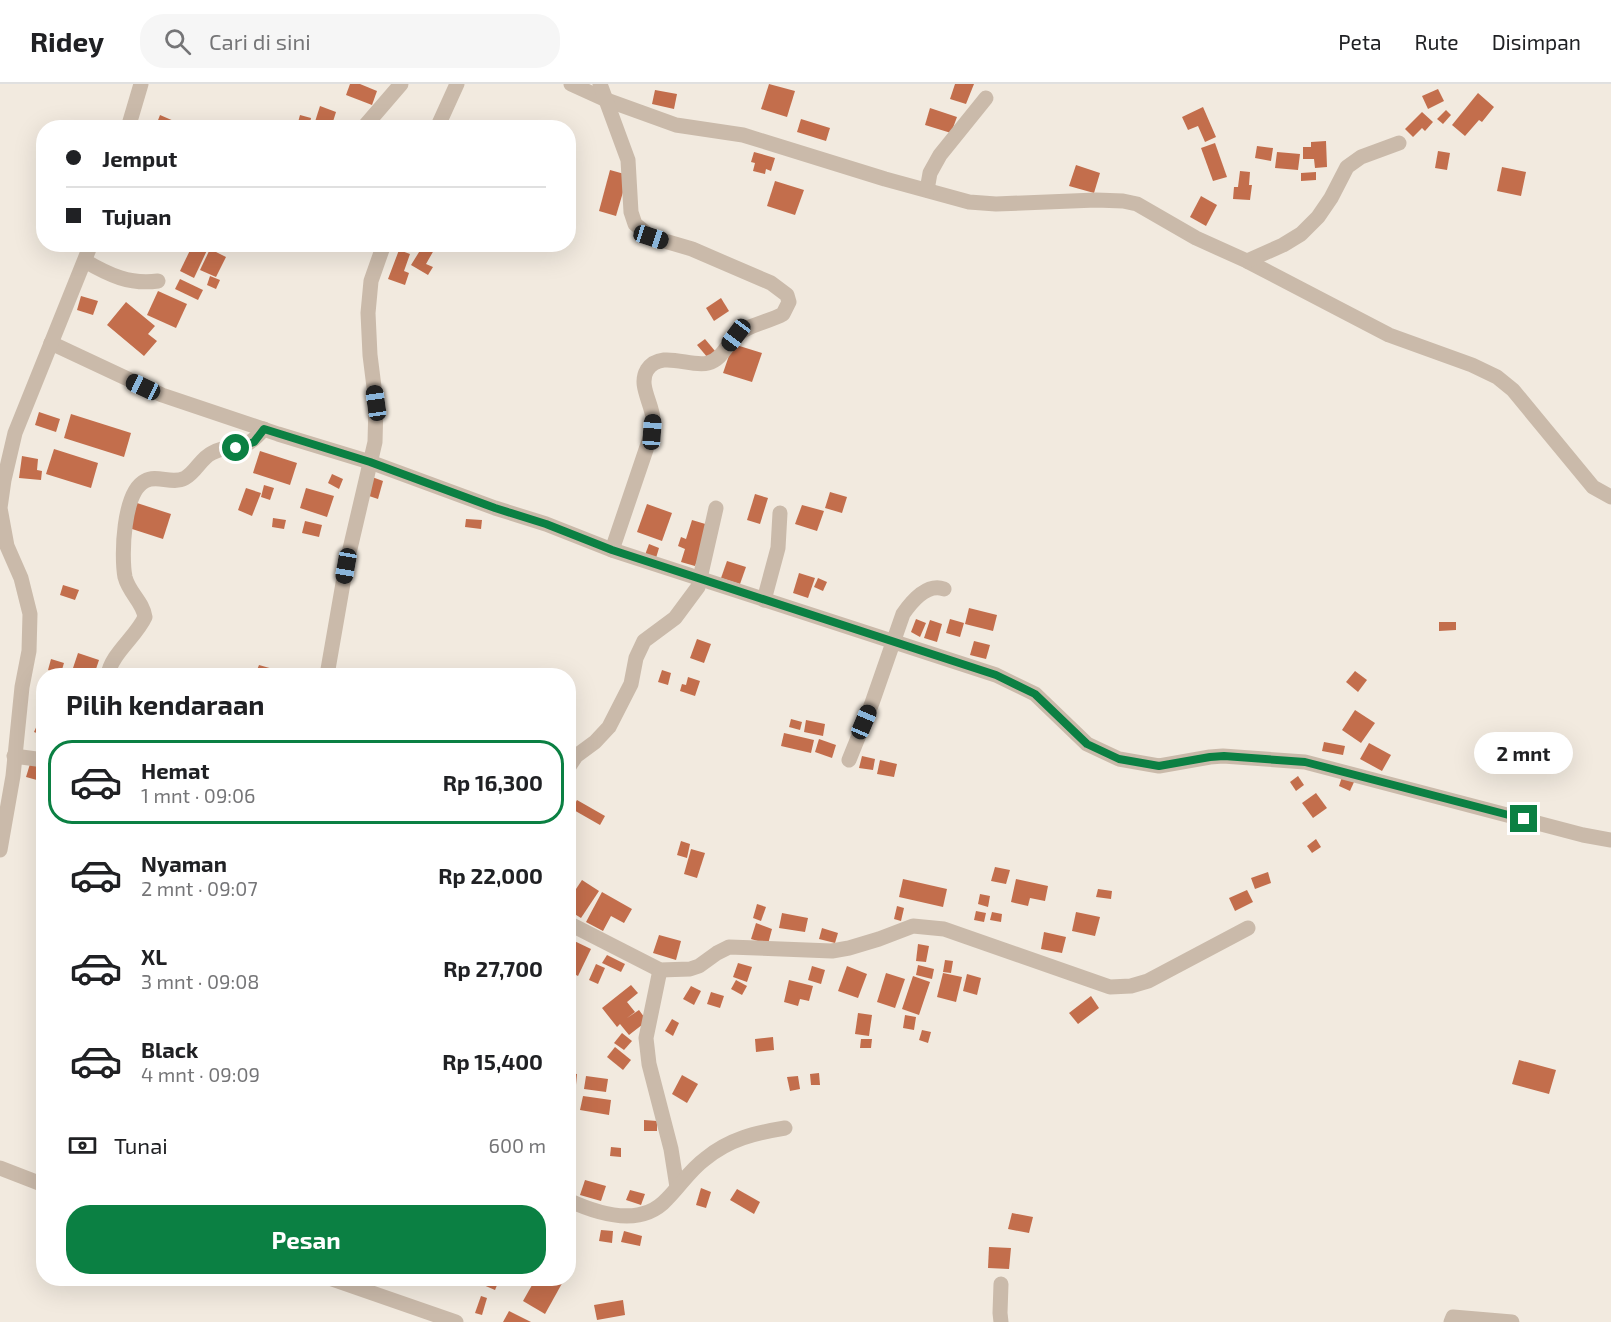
<!DOCTYPE html>
<html lang="id">
<meta charset="utf-8">
<style>
:root{--surface:#fff;--page:#f6f6f6;--text:#202124;--muted:#757577;--line:#e0e0e0;--accent:#0b8043}
body{margin:0;font-family:"Exo 2",sans-serif;background:var(--page);color:var(--text);height:100vh;display:flex;flex-direction:column;font-size:22px;white-space:nowrap}
*{box-sizing:border-box;margin:0}
p{font-size:20px;color:var(--muted)}
.icon{flex:none;width:33px;height:33px;fill:none;stroke:currentColor;stroke-width:2;stroke-linecap:round;stroke-linejoin:round}
.map{position:relative;flex:1;overflow:hidden}
.drawer{position:absolute;left:36px;top:584px;width:540px;height:618px;display:flex;flex-direction:column;background:var(--surface);border-radius:24px;box-shadow:0 6px 24px #0002}
.drawer>*{flex:none}
.guide{position:absolute;left:36px;top:36px;width:540px;height:132px;border-radius:24px;box-shadow:0 6px 24px #0002;display:grid;align-content:center;height:132px;padding:0 30px;background:var(--surface)}
.end{position:absolute;width:27px;height:27px;margin:-14px;border:8px solid #0b8043;background:#fff;box-shadow:0 0 0 3px #fff}
.from{border-radius:50%}
.bubble{position:absolute;height:42px;border-radius:21px;background:var(--surface);box-shadow:0 6px 24px #0002;font-size:20px;font-weight:700;line-height:42px;text-align:center}
.car{position:absolute;width:18px;height:36px;margin:-18px -9px;border-radius:8px;box-shadow:0 0 4px 2px #0007;background:linear-gradient(#222 24%,#8ab4d8 0 40%,#222 0 76%,#8ab4d8 0 86%,#222 0)}
.guide b{display:flex;align-items:center;gap:21px;height:57px;font-size:22px}
.guide b+b{border-top:2px solid var(--line)}
.guide i{width:15px;height:15px;background:var(--text)}
ul{padding:0;list-style:none}
li{display:flex;align-items:center;gap:18px;height:84px;margin:0 12px 9px;padding:0 18px;border:3px solid transparent;border-radius:24px}
li div{flex:1}
li b{display:block;font-size:22px}
li em{font-style:normal;font-weight:700}
li.on{border-color:var(--accent)}
li>.icon{width:54px;height:54px;stroke-width:1.5}
h2{padding:0 30px;font-size:27px;line-height:72px}
.pay{display:flex;align-items:center;gap:15px;height:66px;padding:0 30px;font-size:22px}
.pay p{margin-inline-start:auto}
.cta{display:flex;gap:12px;margin-top:auto;padding:12px 30px}
.cta a{flex:1;height:69px;border-radius:24px;background:var(--accent);color:#fff;font-size:24px;font-weight:700;line-height:69px;text-align:center}
header{display:flex;align-items:center;gap:36px;box-sizing:border-box;height:84px;padding:0 30px;background:var(--surface);border-bottom:2px solid var(--line)}
header strong{font-size:28px}
nav{display:flex;gap:33px;margin-inline-start:auto;font-size:21px}
.search{width:420px;height:54px;background:var(--page);display:flex;align-items:center;gap:15px;box-sizing:border-box;padding:0 21px;border-radius:24px;color:var(--muted);font-size:22px}
.map>svg:first-child{display:block}
</style>
<header>
<strong>Ridey</strong>
<div class="search"><svg class="icon" aria-label="search" viewBox="0 0 24 24"><circle cx="10" cy="10" r="6"/><path d="M15 15l6 6"/></svg>Cari di sini</div>
<nav><a>Peta</a><a>Rute</a><a>Disimpan</a></nav>
</header>
<div class="map">
<svg width="1611" height="1238" viewBox="0 0 1611 1238">
<rect width="100%" height="100%" fill="#f2eadf"/>
<!-- building -->
<g fill="#c36e4c">
<polygon points="350,0 360,0 377,7 372,21 346,11"/>
<polygon points="769,0 795,7 787,33 761,25"/>
<polygon points="955,0 974,0 966,20 950,15"/>
<polygon points="1438,5 1444,17 1428,25 1422,12"/>
<polygon points="655,6 677,10 674,25 652,20"/>
<polygon points="1478,9 1494,23 1482,38 1479,36 1465,52 1452,41"/>
<polygon points="320,22 336,28 331,44 313,44"/>
<polygon points="1203,23 1216,53 1205,58 1198,42 1188,46 1182,33"/>
<polygon points="930,24 957,33 951,49 925,41"/>
<polygon points="1446,26 1451,31 1443,40 1437,35"/>
<polygon points="1422,28 1433,38 1425,47 1422,44 1413,53 1405,45"/>
<polygon points="160,31 190,44 155,44"/>
<polygon points="300,31 311,34 309,44 297,42"/>
<polygon points="801,35 830,44 826,57 797,48"/>
<polygon points="499,36 517,39 516,44 498,44"/>
<polygon points="1326,57 1327,83 1315,84 1314,75 1303,75 1303,63 1311,63 1311,58"/>
<polygon points="1215,59 1227,93 1213,97 1201,64"/>
<polygon points="1257,62 1273,64 1271,77 1255,74"/>
<polygon points="1438,67 1450,69 1447,86 1435,84"/>
<polygon points="754,68 775,74 771,87 766,85 765,90 753,87 755,79 751,78"/>
<polygon points="1277,68 1300,70 1298,86 1275,84"/>
<polygon points="1076,81 1100,89 1094,109 1069,102"/>
<polygon points="1502,83 1526,88 1521,112 1497,107"/>
<polygon points="610,86 628,91 616,132 599,127"/>
<polygon points="1240,87 1250,88 1249,101 1252,101 1250,116 1233,115 1234,103 1238,103"/>
<polygon points="1316,88 1316,96 1301,97 1301,89"/>
<polygon points="775,97 804,106 795,131 767,122"/>
<polygon points="1201,112 1217,121 1206,142 1190,133"/>
<polygon points="193,160 209,162 194,194 180,187"/>
<polygon points="424,160 434,166 426,180 433,183 428,191 411,181"/>
<polygon points="210,165 226,173 216,193 200,186"/>
<polygon points="399,166 410,170 404,187 409,189 405,201 388,195"/>
<polygon points="210,192 220,196 216,205 207,201"/>
<polygon points="180,195 203,206 198,216 175,205"/>
<polygon points="158,207 187,220 176,244 147,231"/>
<polygon points="81,212 98,217 93,231 77,226"/>
<polygon points="721,214 729,227 714,237 706,224"/>
<polygon points="126,218 155,242 148,250 157,257 144,272 107,241"/>
<polygon points="705,255 715,267 708,274 697,261"/>
<polygon points="733,260 762,269 752,298 723,289"/>
<polygon points="39,328 60,335 56,348 35,341"/>
<polygon points="71,330 131,349 124,373 64,354"/>
<polygon points="54,365 98,379 91,404 46,390"/>
<polygon points="260,367 297,379 290,401 253,389"/>
<polygon points="22,372 38,375 37,386 42,387 41,396 19,394"/>
<polygon points="332,390 343,395 339,405 328,399"/>
<polygon points="372,393 383,397 378,415 366,411"/>
<polygon points="264,401 274,404 270,416 261,413"/>
<polygon points="246,404 261,409 252,432 238,426"/>
<polygon points="306,404 334,412 327,433 300,424"/>
<polygon points="830,408 847,413 842,429 825,424"/>
<polygon points="755,410 768,414 760,440 747,436"/>
<polygon points="137,419 171,430 163,455 129,444"/>
<polygon points="647,420 672,429 662,457 637,448"/>
<polygon points="802,421 824,427 817,447 795,440"/>
<polygon points="273,434 286,436 284,445 272,443"/>
<polygon points="466,435 482,436 481,445 465,443"/>
<polygon points="692,436 712,442 695,482 681,478 685,465 678,462 681,453 686,455"/>
<polygon points="305,437 322,441 319,453 302,449"/>
<polygon points="649,460 659,464 656,474 645,471"/>
<polygon points="727,477 746,483 740,500 721,494"/>
<polygon points="799,489 815,494 808,514 793,509"/>
<polygon points="818,494 827,498 823,507 814,503"/>
<polygon points="63,501 79,506 75,516 60,511"/>
<polygon points="969,524 997,531 993,547 965,540"/>
<polygon points="916,535 926,539 920,553 911,548"/>
<polygon points="950,535 964,539 960,553 946,549"/>
<polygon points="930,536 942,540 937,558 924,554"/>
<polygon points="1439,538 1456,538 1456,546 1439,547"/>
<polygon points="697,555 711,560 704,579 690,574"/>
<polygon points="974,557 990,561 986,575 970,571"/>
<polygon points="78,569 99,576 94,591 84,591 72,587"/>
<polygon points="51,575 64,579 61,589 48,586"/>
<polygon points="259,581 273,585 272,591 255,591"/>
<polygon points="662,586 671,589 668,601 658,598"/>
<polygon points="1355,587 1367,596 1358,608 1346,598"/>
<polygon points="688,593 700,597 695,612 680,607 682,600 686,601"/>
<polygon points="1355,626 1375,639 1361,659 1342,646"/>
<polygon points="791,635 802,638 800,646 789,643"/>
<polygon points="806,636 825,640 823,652 804,648"/>
<polygon points="39,637 44,639 44,652 34,648"/>
<polygon points="784,649 814,656 811,669 781,662"/>
<polygon points="819,655 836,661 832,674 815,668"/>
<polygon points="1324,658 1345,662 1343,671 1322,667"/>
<polygon points="1369,659 1391,671 1382,687 1360,675"/>
<polygon points="862,672 875,675 873,686 859,684"/>
<polygon points="880,676 897,680 894,693 877,690"/>
<polygon points="30,680 44,684 44,698 26,693"/>
<polygon points="1298,692 1304,701 1296,707 1290,698"/>
<polygon points="1342,693 1354,698 1350,707 1339,702"/>
<polygon points="1316,709 1327,724 1313,734 1302,719"/>
<polygon points="577,716 605,732 600,741 572,725"/>
<polygon points="1316,755 1321,763 1312,769 1307,762"/>
<polygon points="681,757 690,760 687,774 677,771"/>
<polygon points="691,765 705,769 697,794 684,790"/>
<polygon points="995,783 1010,786 1006,800 991,797"/>
<polygon points="1268,788 1271,799 1255,805 1251,794"/>
<polygon points="903,795 947,805 943,823 899,813"/>
<polygon points="1016,795 1048,802 1045,817 1030,814 1028,822 1011,818"/>
<polygon points="582,796 599,807 581,834 568,826 568,817"/>
<polygon points="1098,805 1112,807 1111,815 1096,813"/>
<polygon points="1247,806 1253,818 1235,827 1229,814"/>
<polygon points="602,808 632,825 624,839 611,832 603,847 586,838"/>
<polygon points="980,810 990,812 988,823 978,820"/>
<polygon points="757,820 766,823 761,837 753,834"/>
<polygon points="897,822 904,824 901,837 894,835"/>
<polygon points="976,827 986,829 984,838 974,836"/>
<polygon points="992,828 1002,830 1001,838 990,836"/>
<polygon points="1076,828 1100,833 1095,852 1072,847"/>
<polygon points="782,829 808,834 805,848 779,844"/>
<polygon points="756,839 772,845 768,860 751,855"/>
<polygon points="822,844 838,849 835,859 819,855"/>
<polygon points="1044,848 1066,853 1062,869 1041,865"/>
<polygon points="659,851 681,857 676,876 653,869"/>
<polygon points="568,854 591,865 578,892 568,887"/>
<polygon points="918,860 929,862 926,878 916,877"/>
<polygon points="607,871 625,880 621,888 602,879"/>
<polygon points="945,876 953,877 951,889 943,888"/>
<polygon points="738,879 752,883 747,898 733,893"/>
<polygon points="596,880 605,884 598,900 589,896"/>
<polygon points="918,881 934,885 932,895 916,891"/>
<polygon points="812,882 825,886 821,900 808,896"/>
<polygon points="847,882 867,890 858,914 838,907"/>
<polygon points="886,889 905,895 895,924 877,918"/>
<polygon points="943,889 962,893 956,918 937,913"/>
<polygon points="967,890 981,894 977,911 963,907"/>
<polygon points="913,892 930,898 919,931 902,925"/>
<polygon points="736,896 747,902 742,911 731,905"/>
<polygon points="789,896 813,902 809,917 800,915 798,922 784,918"/>
<polygon points="631,901 638,909 627,918 635,928 627,934 639,926 647,937 629,951 620,940 617,943 602,924"/>
<polygon points="691,902 701,907 694,921 683,915"/>
<polygon points="711,908 724,912 720,924 707,920"/>
<polygon points="1091,912 1099,924 1078,940 1069,929"/>
<polygon points="858,929 872,931 869,952 855,950"/>
<polygon points="905,931 916,933 914,946 903,944"/>
<polygon points="672,935 679,939 673,952 665,947"/>
<polygon points="922,946 931,948 928,959 919,956"/>
<polygon points="622,949 632,957 624,966 614,959"/>
<polygon points="773,953 774,966 756,968 755,955"/>
<polygon points="861,955 872,955 871,964 860,964"/>
<polygon points="615,963 631,976 623,986 607,973"/>
<polygon points="1519,976 1556,986 1549,1010 1512,1000"/>
<polygon points="568,989 577,990 576,1001 568,1001"/>
<polygon points="819,989 820,1001 811,1001 810,990"/>
<polygon points="682,991 698,1000 687,1019 672,1010"/>
<polygon points="586,992 608,995 606,1008 584,1005"/>
<polygon points="798,992 800,1005 790,1007 787,993"/>
<polygon points="583,1012 611,1016 609,1031 580,1026"/>
<polygon points="644,1036 657,1037 657,1047 644,1047"/>
<polygon points="611,1063 621,1064 621,1073 610,1072"/>
<polygon points="585,1096 606,1102 601,1117 580,1111"/>
<polygon points="701,1104 711,1108 706,1124 696,1121"/>
<polygon points="737,1105 760,1118 754,1130 730,1116"/>
<polygon points="630,1106 645,1110 641,1121 626,1116"/>
<polygon points="1012,1129 1033,1133 1029,1149 1008,1145"/>
<polygon points="601,1146 613,1147 612,1159 599,1157"/>
<polygon points="624,1147 642,1152 640,1162 621,1158"/>
<polygon points="989,1163 1011,1164 1009,1185 988,1184"/>
<polygon points="484,1194 500,1194 495,1206 481,1200"/>
<polygon points="536,1194 565,1194 545,1230 523,1217"/>
<polygon points="481,1212 487,1214 482,1231 475,1229"/>
<polygon points="623,1216 625,1231 597,1236 594,1221"/>
<polygon points="509,1227 531,1238 503,1238"/>
</g>
<g fill="none" stroke-linecap="round" stroke-linejoin="round">
<!-- street -->
<g stroke="#cabaaa" stroke-width="15">
<polyline points="571,0 604,15 676,41 743,51 885,95 969,118 996,120 1096,116 1123,117 1137,120 1196,154 1247,177 1389,251 1472,281 1497,293 1513,306 1593,403 1611,413"/>
<path d="M600,0L628,76L631,128L635,140L651,153L692,165L771,199L787,211L789,218L783,230C769,238 749,240 737,251C727,259 723,275 708,279C690,284 661,265 647,286C638,301 652,319 653,335C653,339 652,344 652,348L612,466"/>
<polyline points="364,43 401,0"/>
<polyline points="128,44 141,0"/>
<polyline points="437,44 457,0"/>
<polyline points="927,106 930,89 940,71 986,14"/>
<path d="M85,177C109,191 130,201 158,197"/>
<polyline points="1247,177 1283,161 1301,150 1318,133 1331,114 1347,83 1361,73 1399,59"/>
<polyline points="51,259 162,311 278,350 370,378 495,424 546,440 612,466 996,591 1035,610 1087,660 1119,675 1159,682 1210,673 1223,672 1305,678 1583,751 1611,756"/>
<polyline points="764,516 778,464 780,429"/>
<path d="M108,591C111,570 136,553 145,533C143,518 129,509 125,493C121,472 123,408 145,397C157,390 172,401 185,394C196,388 201,374 212,369C236,356 241,372 264,345"/>
<polyline points="327,591 346,482 375,358 376,319 370,271 368,229 371,197 384,160"/>
<polyline points="14,672 44,676"/>
<path d="M849,676L872,619L903,530C912,517 927,499 944,505"/>
<polyline points="568,684 576,672 595,658 609,643 631,600 636,574 644,557 675,534 698,503 716,424"/>
<polyline points="0,766 13,692 22,603 29,567 30,530 21,494 7,462 0,424 4,396 15,349 91,160"/>
<polyline points="568,839 660,886 690,885 699,882 717,869 729,863 832,867 849,864 879,855 913,842 944,845 1110,903 1131,902 1148,897 1248,844"/>
<polyline points="660,886 646,954 649,980 671,1065 677,1103"/>
<polyline points="0,1084 44,1101"/>
<path d="M568,1116C598,1130 641,1144 667,1115C680,1102 690,1086 705,1075C729,1055 755,1049 785,1044"/>
<polyline points="329,1194 456,1238"/>
<polyline points="1001,1200 1000,1229 1001,1238"/>
<polyline points="1451,1238 1453,1233 1512,1238"/>
</g>
</g>
<g fill="none" stroke-linecap="round" stroke-linejoin="round">
<!-- route -->
<polyline stroke="#0b8043" stroke-width="8" points="236,364 254,358 264,345 370,378 495,424 546,440 612,466 996,591 1035,610 1087,660 1119,675 1159,682 1210,673 1224,672 1305,678 1524,735"/>
</g>
</svg>
<i class="end from" style="left:236px;top:364px"></i>
<i class="end" style="left:1524px;top:735px"></i>
<div class="bubble" style="left:1474px;top:648px;width:99px">2 mnt</div>
<i class="car" style="left:651px;top:153px;rotate:108deg"></i>
<i class="car" style="left:736px;top:251px;rotate:217deg"></i>
<i class="car" style="left:143px;top:303px;rotate:295deg"></i>
<i class="car" style="left:376px;top:319px;rotate:352deg"></i>
<i class="car" style="left:652px;top:348px;rotate:4deg"></i>
<i class="car" style="left:346px;top:482px;rotate:190deg"></i>
<i class="car" style="left:864px;top:638px;rotate:23deg"></i>
<div class="guide">
<b><i class="from"></i>Jemput</b>
<b><i></i>Tujuan</b>
</div>
<section class="drawer">
<h2>Pilih kendaraan</h2>
<ul>
<li class="on"><svg class="icon" aria-label="car" viewBox="0 0 24 24"><path d="M5 17H2v-5l4-1 3-4h7l3 4 3 1v5h-3M9 17h6M6 11h13"/><circle cx="7" cy="17" r="2"/><circle cx="17" cy="17" r="2"/></svg><div><b>Hemat</b><p>1 mnt · 09:06</p></div><em>Rp 16,300</em></li>
<li><svg class="icon" aria-label="car" viewBox="0 0 24 24"><path d="M5 17H2v-5l4-1 3-4h7l3 4 3 1v5h-3M9 17h6M6 11h13"/><circle cx="7" cy="17" r="2"/><circle cx="17" cy="17" r="2"/></svg><div><b>Nyaman</b><p>2 mnt · 09:07</p></div><em>Rp 22,000</em></li>
<li><svg class="icon" aria-label="car" viewBox="0 0 24 24"><path d="M5 17H2v-5l4-1 3-4h7l3 4 3 1v5h-3M9 17h6M6 11h13"/><circle cx="7" cy="17" r="2"/><circle cx="17" cy="17" r="2"/></svg><div><b>XL</b><p>3 mnt · 09:08</p></div><em>Rp 27,700</em></li>
<li><svg class="icon" aria-label="car" viewBox="0 0 24 24"><path d="M5 17H2v-5l4-1 3-4h7l3 4 3 1v5h-3M9 17h6M6 11h13"/><circle cx="7" cy="17" r="2"/><circle cx="17" cy="17" r="2"/></svg><div><b>Black</b><p>4 mnt · 09:09</p></div><em>Rp 15,400</em></li>
</ul>
<div class="pay"><svg class="icon" aria-label="cash" viewBox="0 0 24 24"><path d="M3 7h18v10H3z"/><circle cx="12" cy="12" r="2"/></svg>Tunai<p>600 m</p></div>
<div class="cta"><a>Pesan</a></div>
</section>
</div>
